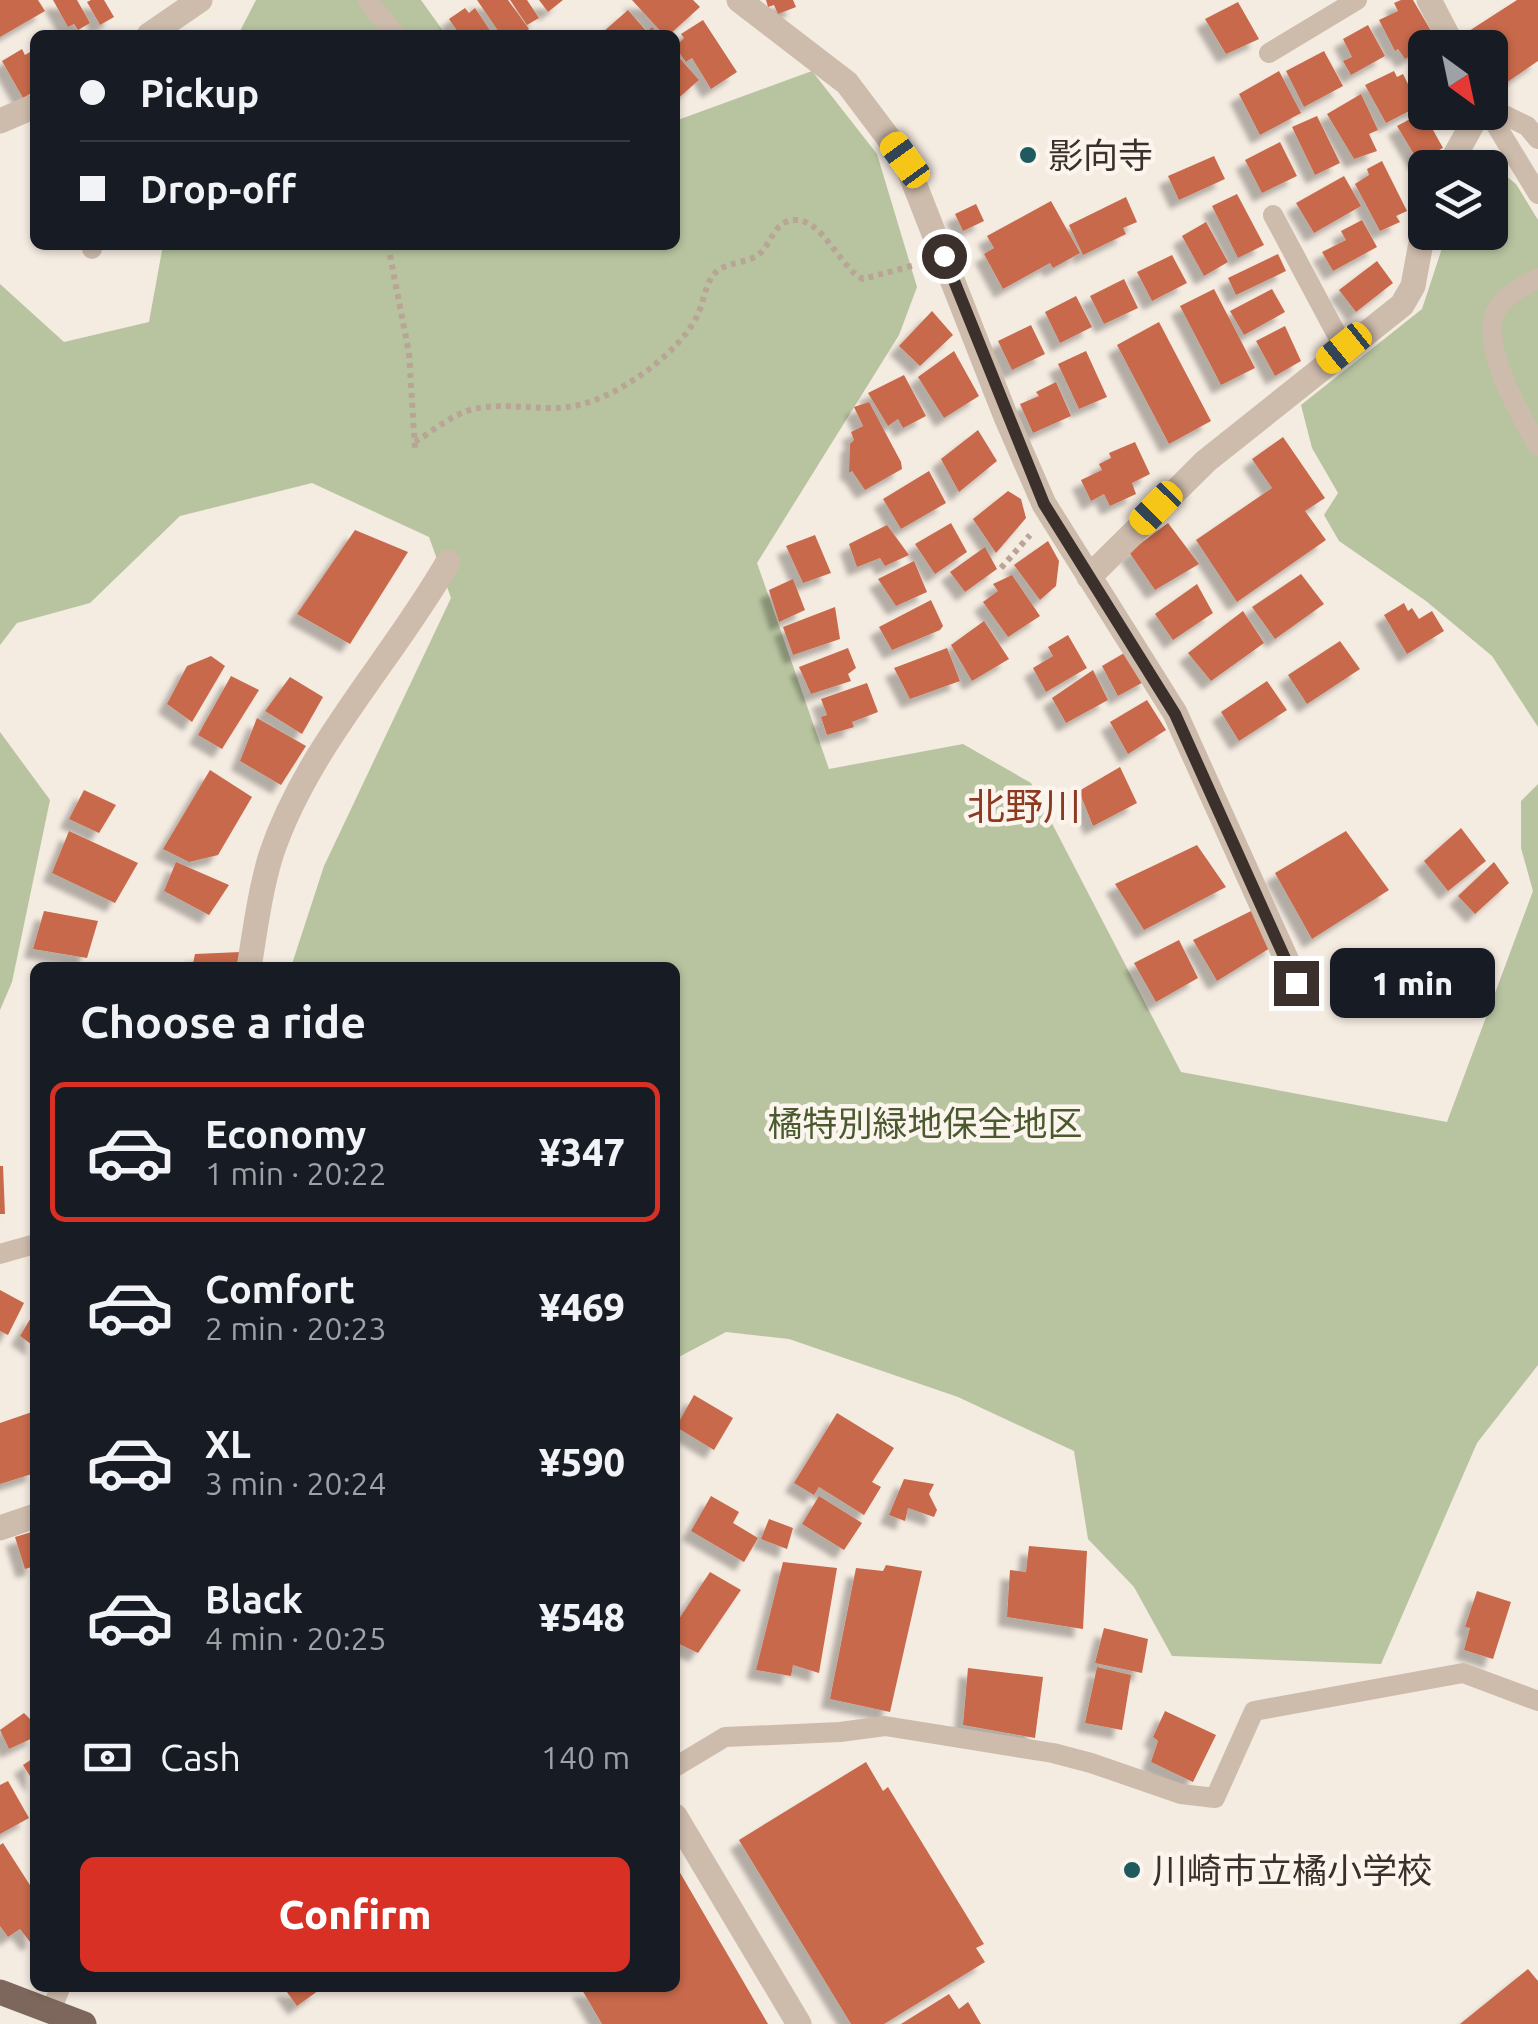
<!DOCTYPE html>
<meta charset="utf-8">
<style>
:root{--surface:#171b24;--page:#20242c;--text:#f1f3f6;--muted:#9ea1a6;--line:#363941;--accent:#d93025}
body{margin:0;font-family:Ubuntu,"Noto Sans JP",sans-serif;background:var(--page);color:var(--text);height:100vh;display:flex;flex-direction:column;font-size:38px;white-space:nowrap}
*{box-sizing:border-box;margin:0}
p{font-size:32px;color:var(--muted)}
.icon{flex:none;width:55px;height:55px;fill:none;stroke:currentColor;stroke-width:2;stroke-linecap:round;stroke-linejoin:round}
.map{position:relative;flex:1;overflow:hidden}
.side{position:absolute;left:30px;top:962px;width:650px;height:1030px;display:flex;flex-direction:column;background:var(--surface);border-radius:15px;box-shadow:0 2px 8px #0004}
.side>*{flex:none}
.top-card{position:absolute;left:30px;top:30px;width:650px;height:220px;border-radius:15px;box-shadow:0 2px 8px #0004;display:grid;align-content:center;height:220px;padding:0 50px;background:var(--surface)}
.needle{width:65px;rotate:147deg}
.fabs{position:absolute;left:1408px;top:30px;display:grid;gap:20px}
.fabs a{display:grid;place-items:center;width:100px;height:100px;border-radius:15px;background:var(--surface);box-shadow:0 2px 8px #0004;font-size:50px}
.end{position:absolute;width:45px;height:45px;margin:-22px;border:12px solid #3b302b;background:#fff;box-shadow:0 0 0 5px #fff}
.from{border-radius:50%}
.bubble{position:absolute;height:70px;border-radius:15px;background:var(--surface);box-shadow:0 2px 8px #0004;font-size:32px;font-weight:800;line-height:70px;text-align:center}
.car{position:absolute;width:30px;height:60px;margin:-30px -15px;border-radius:12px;box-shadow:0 0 8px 2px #0007;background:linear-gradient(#f5c518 24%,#345 0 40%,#f5c518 0 76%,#345 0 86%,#f5c518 0)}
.top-card b{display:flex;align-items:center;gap:35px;height:95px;font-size:38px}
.top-card b+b{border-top:2px solid var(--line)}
.top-card i{width:25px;height:25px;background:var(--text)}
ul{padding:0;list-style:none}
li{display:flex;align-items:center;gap:30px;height:140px;margin:0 20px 15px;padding:0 30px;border:5px solid transparent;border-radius:15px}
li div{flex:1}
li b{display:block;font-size:38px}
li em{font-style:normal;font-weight:800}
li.on{border-color:var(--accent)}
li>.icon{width:90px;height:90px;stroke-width:1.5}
h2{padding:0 50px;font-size:45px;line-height:120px}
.pay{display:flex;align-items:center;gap:25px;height:110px;padding:0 50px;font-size:38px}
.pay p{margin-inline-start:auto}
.action{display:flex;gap:20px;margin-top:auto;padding:20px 50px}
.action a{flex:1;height:115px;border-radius:15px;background:var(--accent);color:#fff;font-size:40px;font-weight:800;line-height:115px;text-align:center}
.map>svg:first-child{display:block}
</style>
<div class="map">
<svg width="1538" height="2024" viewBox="0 0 1538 2024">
<defs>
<filter id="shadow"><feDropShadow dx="-9" dy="9" stdDeviation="2.5" flood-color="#0004"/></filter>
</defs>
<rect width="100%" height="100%" fill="#f4ebe1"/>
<!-- green -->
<g fill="#b8c4a0">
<polygon points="256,0 421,0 446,35 238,35"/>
<polygon points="812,71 877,154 917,287 899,335 757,563 829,769 963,744 1031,783 1181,1072 1447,1122 1533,891 1521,848 1521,801 1538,784 1538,1365 1477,1443 1381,1664 1172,1656 1134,1587 1088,1539 1074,1451 958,1397 789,1339 726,1332 675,1359 675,968 291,967 324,866 451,598 429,537 312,483 180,516 90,603 17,623 0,645 0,284 64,342 149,322 163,245 675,245 675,121"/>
<polygon points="1495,167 1516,184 1538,220 1538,727 1492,656 1426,601 1339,541 1324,515 1338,493 1312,448 1301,405 1422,309 1447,233 1490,232 1490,173"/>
<polygon points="0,732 50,800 12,982 0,1010"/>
</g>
<!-- building -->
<g fill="#c8694b" filter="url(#shadow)">
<polygon points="0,0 38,0 45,11 0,37"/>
<polygon points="53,0 77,0 90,23 78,30 74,24 68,27"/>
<polygon points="91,0 104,0 114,17 100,25 87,2"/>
<polygon points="477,0 508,0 529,29 521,35 501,35"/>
<polygon points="510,0 527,0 539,18 527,25"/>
<polygon points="539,0 563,0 548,12"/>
<polygon points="632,0 693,0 700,7 669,35 664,35"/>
<polygon points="766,0 793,0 796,7 778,14 774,5 768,7"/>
<polygon points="1401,0 1413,0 1437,41 1405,59 1398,49 1395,51 1379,20 1398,11 1394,3"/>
<polygon points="1517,0 1538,0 1538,61 1503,85 1490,65 1490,48 1479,48 1469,31"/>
<polygon points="1238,2 1259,39 1226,54 1205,19"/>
<polygon points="465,8 469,13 475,8 493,35 460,35 449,19"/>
<polygon points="628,10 647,32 652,27 659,35 606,35 603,32"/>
<polygon points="703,20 737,72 711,89 692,58 686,62 675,47 684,38 681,34"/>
<polygon points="1368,25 1385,56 1351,75 1343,61 1352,57 1343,39"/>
<polygon points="22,49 25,55 35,49 35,91 23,98 2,61"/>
<polygon points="1324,51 1343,86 1304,107 1286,71"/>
<polygon points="675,53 699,80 675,101"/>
<polygon points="1279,71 1301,113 1260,135 1239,94"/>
<polygon points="1394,71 1397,77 1403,74 1419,106 1386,123 1365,85"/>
<polygon points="1425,75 1425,101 1414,82"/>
<polygon points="1361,94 1378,130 1369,134 1377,151 1354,159 1327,114"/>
<polygon points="1423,112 1443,148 1418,161 1397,126"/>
<polygon points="1317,116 1340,163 1315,175 1292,127"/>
<polygon points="1280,142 1297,176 1262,193 1245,160"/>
<polygon points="1214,156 1225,179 1179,200 1168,176"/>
<polygon points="1382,161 1407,211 1396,216 1400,222 1380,231 1355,184 1369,175 1367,169"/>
<polygon points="1344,176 1361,206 1314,233 1296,203"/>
<polygon points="1237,194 1264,245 1238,258 1212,206"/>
<polygon points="1126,197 1137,222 1123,228 1126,234 1083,255 1069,225"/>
<polygon points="1051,201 1080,253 1053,268 1050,263 1003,289 984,254 994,248 987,236"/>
<polygon points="976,204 984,221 963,231 955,214"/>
<polygon points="1362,220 1377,247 1333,271 1322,252 1346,240 1341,231"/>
<polygon points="1206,222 1228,262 1204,276 1182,236"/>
<polygon points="1278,254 1286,271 1236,295 1228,278"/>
<polygon points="1172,255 1187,283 1152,301 1137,272"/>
<polygon points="1377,261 1393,283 1356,312 1339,290"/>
<polygon points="1124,279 1138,308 1104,324 1090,296"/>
<polygon points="1214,289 1255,368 1221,385 1180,306"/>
<polygon points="1272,289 1285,312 1244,335 1230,311"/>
<polygon points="1076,296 1092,327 1060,343 1045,312"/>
<polygon points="932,311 953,335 920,366 899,346"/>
<polygon points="1159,322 1211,421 1169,444 1117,345"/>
<polygon points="1031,325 1045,354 1012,370 998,341"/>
<polygon points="1285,326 1301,361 1275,376 1256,341"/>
<polygon points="954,351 979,396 944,418 918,377"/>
<polygon points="1086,351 1107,397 1079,409 1058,364"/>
<polygon points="904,375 926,416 903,428 898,419 888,426 868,393"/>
<polygon points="1056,382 1071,416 1033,433 1020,404 1039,396 1036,392"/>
<polygon points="869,402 901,462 902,469 865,490 852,471 849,473 850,444 854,440 851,432 863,426 854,407"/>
<polygon points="978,430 997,461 959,492 941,459"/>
<polygon points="1283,437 1325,498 1305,511 1326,540 1237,602 1196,540 1272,488 1252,459"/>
<polygon points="1135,442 1150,474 1132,483 1136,494 1110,506 1104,494 1091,501 1081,480 1102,470 1099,464 1111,458 1109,453"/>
<polygon points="929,471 946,503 901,529 883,499"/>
<polygon points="1008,491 1021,499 1026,518 996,553 973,519"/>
<polygon points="951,523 967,552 935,574 915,544"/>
<polygon points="1168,523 1199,564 1155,590 1129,552"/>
<polygon points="887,525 909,555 885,566 880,558 857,567 849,544"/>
<polygon points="355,530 408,552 350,644 297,614"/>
<polygon points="815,535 831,573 803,583 786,546"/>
<polygon points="1048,541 1059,561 1056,586 1040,600 1014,565"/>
<polygon points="985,547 997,569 965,592 950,572"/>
<polygon points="914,561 927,592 896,606 878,579"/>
<polygon points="1301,574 1324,604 1275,639 1252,607"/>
<polygon points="1012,575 1040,616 1008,637 983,602 998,591 993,584"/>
<polygon points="793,579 805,610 779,622 769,590"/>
<polygon points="1197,584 1213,613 1173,640 1155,614"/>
<polygon points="931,600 943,626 940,630 892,650 879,627"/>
<polygon points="1404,603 1408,611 1412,608 1419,619 1432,611 1444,631 1407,654 1384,615"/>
<polygon points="835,607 840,639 793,655 783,627"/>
<polygon points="1243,611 1264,643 1211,681 1188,653"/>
<polygon points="984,621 1009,659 972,681 951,645"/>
<polygon points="1068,635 1087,668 1046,692 1033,668 1053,656 1048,647"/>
<polygon points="1340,641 1360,669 1307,704 1288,675"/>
<polygon points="848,648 856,668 848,674 851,681 811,694 799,667"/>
<polygon points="947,648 960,681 910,699 894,668"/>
<polygon points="1131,649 1149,679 1118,696 1102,666"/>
<polygon points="211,656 225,666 192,722 167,704 187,666"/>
<polygon points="1093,670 1108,700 1066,723 1052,698"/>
<polygon points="231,676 259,690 222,749 198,735"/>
<polygon points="290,677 323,697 302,734 265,711"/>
<polygon points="1267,681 1287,710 1239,741 1221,712"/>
<polygon points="867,683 878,712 852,722 854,727 827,735 821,717 827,715 821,699"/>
<polygon points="1147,700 1166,730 1128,754 1110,722"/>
<polygon points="257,718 306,746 281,785 240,761"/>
<polygon points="1120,767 1137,803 1093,826 1079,791"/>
<polygon points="210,770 252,797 218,855 189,862 163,849"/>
<polygon points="84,790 116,805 99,833 69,819"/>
<polygon points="1461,828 1486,861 1448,891 1424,861"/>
<polygon points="69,831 138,863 115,903 52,873"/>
<polygon points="1346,831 1389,890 1312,939 1275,873"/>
<polygon points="1197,845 1226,887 1144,930 1115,884"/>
<polygon points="176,862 229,885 209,915 164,891"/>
<polygon points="1494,862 1509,883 1475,914 1458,896"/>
<polygon points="1253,910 1275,945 1217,981 1193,940"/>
<polygon points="44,911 98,921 87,958 33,949"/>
<polygon points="1179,940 1198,978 1156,1002 1134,963"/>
<polygon points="241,952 238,968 192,968 195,954"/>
<polygon points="0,1166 3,1166 5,1214 0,1214"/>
<polygon points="0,1290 24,1303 8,1335 0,1331"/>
<polygon points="35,1311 35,1347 20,1336"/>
<polygon points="694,1395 733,1418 714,1450 676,1427"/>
<polygon points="35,1411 35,1473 0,1484 0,1423"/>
<polygon points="837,1413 894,1448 872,1482 881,1487 864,1515 819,1487 814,1495 794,1483"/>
<polygon points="904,1479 934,1484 929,1494 937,1510 934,1517 908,1508 905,1521 889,1515"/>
<polygon points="711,1496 739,1512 733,1523 758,1538 744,1562 691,1531"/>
<polygon points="819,1496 862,1523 844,1550 802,1524"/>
<polygon points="769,1519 793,1528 787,1549 761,1539"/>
<polygon points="35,1531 35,1566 25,1569 15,1537"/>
<polygon points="1029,1546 1087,1551 1083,1629 1007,1617 1010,1570 1026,1572"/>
<polygon points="783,1562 837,1568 819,1673 793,1665 791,1676 756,1670"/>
<polygon points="886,1565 922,1571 890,1712 830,1699 856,1568 883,1571"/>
<polygon points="710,1572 741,1590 698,1653 675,1642 675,1625"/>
<polygon points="1477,1591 1511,1602 1493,1659 1464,1650 1470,1628 1465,1627"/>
<polygon points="1104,1628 1148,1639 1142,1673 1095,1663"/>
<polygon points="1097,1667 1131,1675 1122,1730 1085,1723"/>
<polygon points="968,1668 1043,1677 1035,1738 963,1725"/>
<polygon points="1165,1711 1216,1735 1193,1782 1151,1762 1158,1741 1153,1737"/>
<polygon points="24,1713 35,1724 35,1737 9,1749 0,1730"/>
<polygon points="35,1757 35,1784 23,1765"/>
<polygon points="866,1762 883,1791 888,1787 984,1944 976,1948 985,1962 884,2024 851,2024 739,1840"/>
<polygon points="8,1781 29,1818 0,1834 0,1785"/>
<polygon points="3,1843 35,1893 35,1939 30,1942 20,1929 8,1937 0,1926 0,1845"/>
<polygon points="675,1864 768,2024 602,2024 581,1988 675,1988"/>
<polygon points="1528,1969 1538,1981 1538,2024 1460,2024"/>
<polygon points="284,1988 322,1988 297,2006"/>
<polygon points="949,1994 959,2009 968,2002 981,2024 901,2024"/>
</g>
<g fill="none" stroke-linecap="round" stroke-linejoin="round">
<!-- path -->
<g stroke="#b9a596" stroke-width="6" stroke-dasharray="5 5" stroke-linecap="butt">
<polyline points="388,245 409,353 415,448"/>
<path d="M415,442C433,431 454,413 474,409C500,403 525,408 550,408C587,409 619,391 648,370C667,355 688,336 698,314C703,303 705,288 711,278C721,261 744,265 758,255C772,245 773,220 796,220C823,220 841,269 863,279L915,265"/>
<polyline points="1001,568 1030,535"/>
</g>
<!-- service -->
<g stroke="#cdbbac" stroke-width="20">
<polyline points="367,0 396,35"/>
<polyline points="1269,53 1357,0"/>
<polyline points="1490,108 1527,126 1538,139"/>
<polyline points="1488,112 1538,194"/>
<polyline points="1273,215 1344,348"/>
<polyline points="92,245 92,249"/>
<path d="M1538,278C1524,286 1502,297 1495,313C1481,347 1521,417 1538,446"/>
<polyline points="0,1254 35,1244"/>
<polyline points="675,1767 725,1737 840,1732 885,1726 1053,1753 1091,1763 1181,1794 1215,1798 1254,1711 1463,1673 1538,1701"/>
<polyline points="51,2011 60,1988"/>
</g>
<!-- minor -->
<g stroke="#cdbbac" stroke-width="25">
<polyline points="739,0 847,83 905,160 1006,417 1044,504 1175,713 1297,983"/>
<polyline points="1429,0 1454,48"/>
<polyline points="149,35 200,0"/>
<polyline points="0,121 35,106"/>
<polyline points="1448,168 1479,112"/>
<polyline points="1089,577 1206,461 1402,305 1413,286 1425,221"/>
<path d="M249,968C255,931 260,891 271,855C307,747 392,660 448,562"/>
<polyline points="0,1528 35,1516"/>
<polyline points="675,1816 799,2024"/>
</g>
<!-- primary -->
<polyline stroke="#7d675c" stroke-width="25" points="0,1992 84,2024"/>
</g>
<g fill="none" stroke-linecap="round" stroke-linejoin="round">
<!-- route -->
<polyline stroke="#3b302b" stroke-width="12" points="944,256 1044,504 1175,714 1296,983"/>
</g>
<!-- markers -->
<g fill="#1f5a5e" stroke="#fbf5ee" stroke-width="4">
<circle cx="1028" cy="155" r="10"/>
<circle cx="1132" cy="1870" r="10"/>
</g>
<g text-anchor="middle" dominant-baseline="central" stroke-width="9" stroke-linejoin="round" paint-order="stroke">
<!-- poi labels -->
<g font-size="35" fill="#3b302b" stroke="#fbf5ee" text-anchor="start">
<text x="1048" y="155">影向寺</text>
<text x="1152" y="1870">川崎市立橘小学校</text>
</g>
<!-- park labels -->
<g font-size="35" fill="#4a5a2e" stroke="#fbf5ee">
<text x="925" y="1123">橘特別緑地保全地区</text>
</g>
<!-- neighbourhood labels -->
<g font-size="38" fill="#8c3b22" stroke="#fbf5ee">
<text x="1024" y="806">北野川</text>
</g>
</g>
</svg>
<div class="fabs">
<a><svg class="needle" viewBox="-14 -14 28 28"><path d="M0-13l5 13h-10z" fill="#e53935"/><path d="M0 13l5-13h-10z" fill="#9ea1a6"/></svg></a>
<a><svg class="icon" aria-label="layers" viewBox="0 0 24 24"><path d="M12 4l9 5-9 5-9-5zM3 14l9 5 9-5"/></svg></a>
</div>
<i class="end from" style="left:944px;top:256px"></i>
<i class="end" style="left:1296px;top:983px"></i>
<div class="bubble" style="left:1330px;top:948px;width:165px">1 min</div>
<i class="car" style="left:905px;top:160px;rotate:324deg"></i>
<i class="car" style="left:1344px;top:348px;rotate:231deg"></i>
<i class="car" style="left:1156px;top:508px;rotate:224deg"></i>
<div class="top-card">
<b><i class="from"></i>Pickup</b>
<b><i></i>Drop-off</b>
</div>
<section class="side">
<h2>Choose a ride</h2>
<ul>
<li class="on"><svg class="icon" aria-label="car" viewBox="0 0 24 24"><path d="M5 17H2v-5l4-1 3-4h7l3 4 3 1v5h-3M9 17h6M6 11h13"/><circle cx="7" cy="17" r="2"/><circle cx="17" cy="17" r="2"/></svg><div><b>Economy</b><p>1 min · 20:22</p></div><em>¥347</em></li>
<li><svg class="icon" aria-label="car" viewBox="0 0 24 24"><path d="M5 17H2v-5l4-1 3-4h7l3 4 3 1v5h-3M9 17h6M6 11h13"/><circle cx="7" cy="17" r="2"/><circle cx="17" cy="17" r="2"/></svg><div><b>Comfort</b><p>2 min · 20:23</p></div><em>¥469</em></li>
<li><svg class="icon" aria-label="car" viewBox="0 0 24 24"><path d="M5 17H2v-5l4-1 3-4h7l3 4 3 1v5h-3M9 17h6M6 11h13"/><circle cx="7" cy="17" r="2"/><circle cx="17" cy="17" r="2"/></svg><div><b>XL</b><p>3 min · 20:24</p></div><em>¥590</em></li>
<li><svg class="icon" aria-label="car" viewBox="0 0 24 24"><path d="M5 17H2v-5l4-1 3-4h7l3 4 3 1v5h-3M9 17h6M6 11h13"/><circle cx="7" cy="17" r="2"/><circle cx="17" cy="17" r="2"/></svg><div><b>Black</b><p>4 min · 20:25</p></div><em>¥548</em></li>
</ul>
<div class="pay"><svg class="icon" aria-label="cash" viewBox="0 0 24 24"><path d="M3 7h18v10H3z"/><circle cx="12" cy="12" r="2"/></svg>Cash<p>140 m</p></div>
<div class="action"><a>Confirm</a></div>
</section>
</div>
